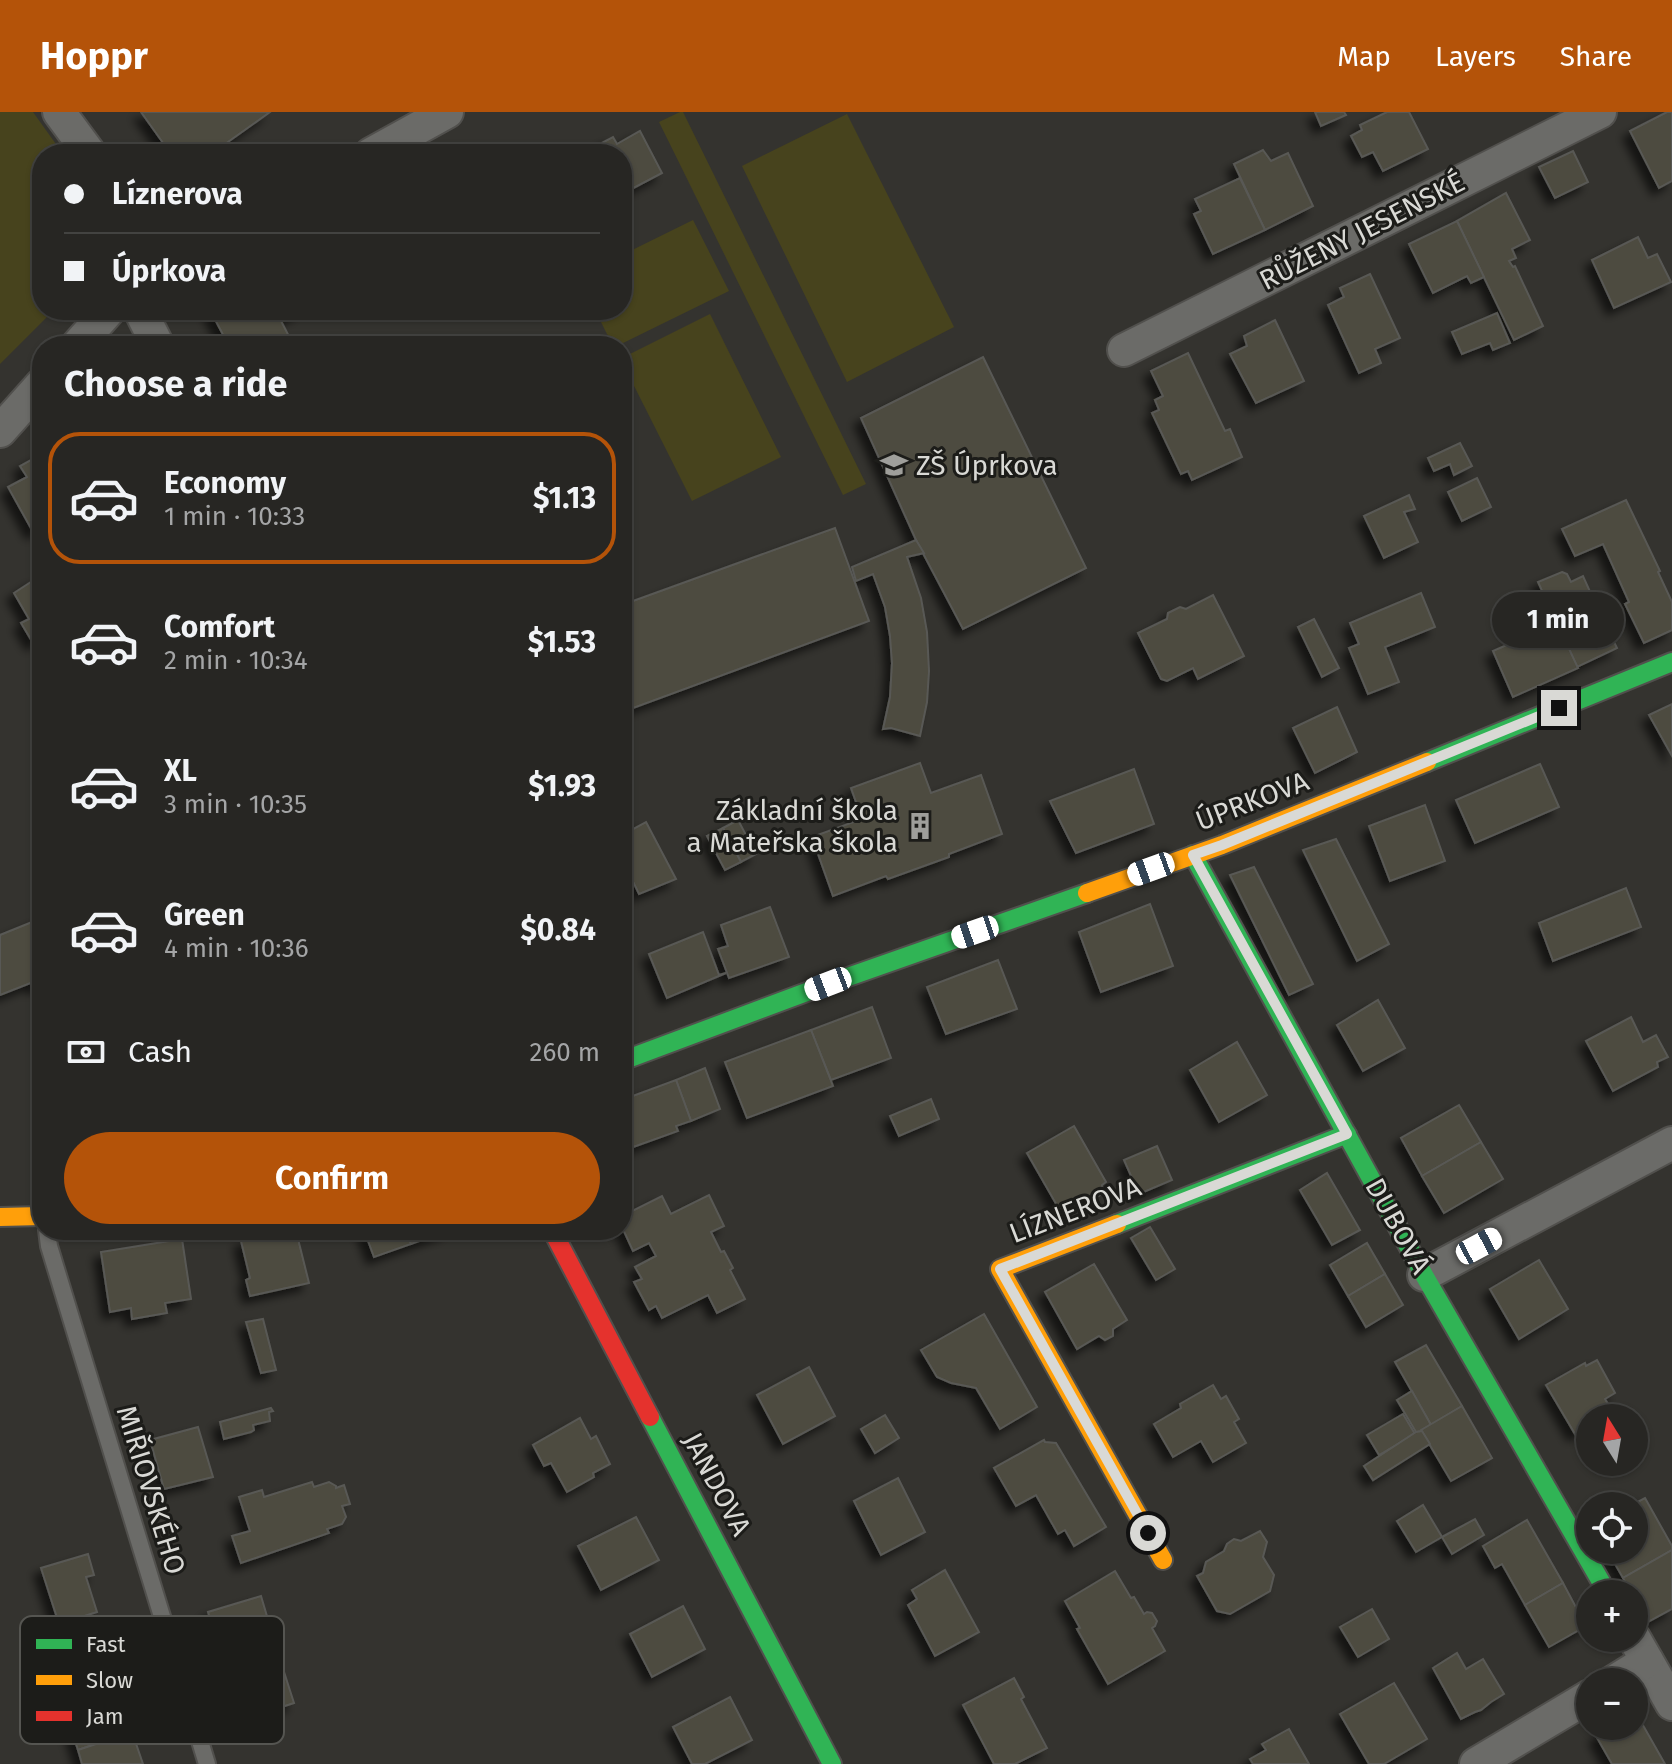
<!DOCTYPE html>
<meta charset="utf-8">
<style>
:root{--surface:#272623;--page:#2f2e2b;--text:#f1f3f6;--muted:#a4a5a6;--line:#434341;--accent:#b45309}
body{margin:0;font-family:"Fira Sans",sans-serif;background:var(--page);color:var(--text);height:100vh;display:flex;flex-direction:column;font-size:30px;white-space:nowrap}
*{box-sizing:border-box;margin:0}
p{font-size:26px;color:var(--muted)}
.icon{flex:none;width:44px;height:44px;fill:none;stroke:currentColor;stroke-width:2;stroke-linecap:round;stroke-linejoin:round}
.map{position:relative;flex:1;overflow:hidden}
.drawer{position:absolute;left:32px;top:224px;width:600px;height:904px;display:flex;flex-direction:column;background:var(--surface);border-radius:32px;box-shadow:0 2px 6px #0004,0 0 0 2px var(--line)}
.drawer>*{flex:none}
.banner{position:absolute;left:32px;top:32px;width:600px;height:176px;border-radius:32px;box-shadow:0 2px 6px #0004,0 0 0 2px var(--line);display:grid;align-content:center;height:176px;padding:0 32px;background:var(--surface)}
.needle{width:52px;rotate:349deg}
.controls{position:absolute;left:1576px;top:1292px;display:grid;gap:16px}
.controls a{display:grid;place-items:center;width:72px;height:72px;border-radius:50%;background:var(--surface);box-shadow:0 2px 6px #0004,0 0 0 2px var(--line);font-size:40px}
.end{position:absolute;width:36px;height:36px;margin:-18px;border:10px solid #d9d9d5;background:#111;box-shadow:0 0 0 4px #111}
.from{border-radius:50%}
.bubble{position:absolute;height:56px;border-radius:28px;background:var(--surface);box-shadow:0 2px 6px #0004,0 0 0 2px var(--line);font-size:26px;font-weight:700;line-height:56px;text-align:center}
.car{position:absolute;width:24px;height:48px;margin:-24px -12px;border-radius:10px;box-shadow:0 0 6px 2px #0007;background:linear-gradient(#fff 24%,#345 0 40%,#fff 0 76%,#345 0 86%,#fff 0)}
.banner b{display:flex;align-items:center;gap:28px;height:76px;font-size:30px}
.banner b+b{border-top:2px solid var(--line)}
.banner i{width:20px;height:20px;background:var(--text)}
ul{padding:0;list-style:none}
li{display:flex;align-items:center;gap:24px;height:132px;margin:0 16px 12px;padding:0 16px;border:4px solid transparent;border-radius:32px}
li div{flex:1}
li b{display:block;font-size:30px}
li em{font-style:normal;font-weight:700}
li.selected{border-color:var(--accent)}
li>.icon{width:72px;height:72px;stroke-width:1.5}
h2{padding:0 32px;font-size:36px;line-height:96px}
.pay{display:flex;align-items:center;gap:20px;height:88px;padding:0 32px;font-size:30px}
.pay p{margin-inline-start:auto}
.cta{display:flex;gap:16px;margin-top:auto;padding:16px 32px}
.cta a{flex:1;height:92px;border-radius:48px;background:var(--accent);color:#fff;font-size:32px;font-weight:700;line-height:92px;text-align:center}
header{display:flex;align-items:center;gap:48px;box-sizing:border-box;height:112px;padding:0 40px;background:var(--accent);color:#fff}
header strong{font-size:38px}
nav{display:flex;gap:44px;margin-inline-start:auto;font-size:28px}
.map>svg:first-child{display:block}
</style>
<header>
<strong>Hoppr</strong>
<nav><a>Map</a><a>Layers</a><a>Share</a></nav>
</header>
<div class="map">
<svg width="1672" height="1652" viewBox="0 0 1672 1652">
<defs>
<filter id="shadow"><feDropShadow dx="-7" dy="7" stdDeviation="4" flood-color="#0009"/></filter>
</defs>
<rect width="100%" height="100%" fill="#34332f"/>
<!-- green -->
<g fill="#47431d">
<polygon points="0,0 33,0 63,42 42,42 42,198 54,198 0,252"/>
<polygon points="680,0 683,0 866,372 843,383 659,10"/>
<polygon points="847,2 954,215 847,270 742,54"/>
<polygon points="693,108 729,179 617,234 613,234 595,198 622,198 622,143"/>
<polygon points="710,202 781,345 692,389 622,250 622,246"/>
</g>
<!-- building -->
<g fill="#4d4b3f" stroke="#595955" stroke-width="2" filter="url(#shadow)">
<polygon points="141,0 270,0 211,42 171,42"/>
<polygon points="1315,0 1344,0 1346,3 1321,14"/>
<polygon points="1387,0 1409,0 1428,37 1383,59 1373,40 1362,45 1351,24 1362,18 1360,13"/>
<polygon points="1667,0 1672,0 1672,69 1659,76 1630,19"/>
<polygon points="640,19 662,61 622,82 622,42 581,42 613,25 617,32"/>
<polygon points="1263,38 1271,49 1288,41 1313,94 1265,118 1234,52"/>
<polygon points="1573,39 1588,70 1555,86 1539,55"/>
<polygon points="1240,66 1265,118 1213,142 1194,102 1201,99 1195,87"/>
<polygon points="1506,81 1530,128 1512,137 1516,146 1509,149 1513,155 1515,154 1543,214 1514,228 1457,109"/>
<polygon points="1457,109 1484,165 1471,171 1467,164 1433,181 1409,132"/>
<polygon points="1638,125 1648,146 1657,142 1671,170 1614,196 1592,148"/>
<polygon points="1370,162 1400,226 1375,237 1381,251 1359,261 1328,193 1344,185 1340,176"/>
<polygon points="210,198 302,198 281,209 294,234 229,234"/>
<polygon points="1497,201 1510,231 1493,238 1490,231 1462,242 1452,220"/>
<polygon points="1275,208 1304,269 1256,291 1230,242 1247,234 1244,224"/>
<polygon points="1188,241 1225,319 1230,317 1242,345 1192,368 1188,359 1181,362 1152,301 1159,298 1155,288 1163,284 1151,259"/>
<polygon points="983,245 1086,456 963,517 916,428 861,306"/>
<polygon points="1460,331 1472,354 1454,363 1450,352 1434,359 1428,346"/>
<polygon points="42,342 42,415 33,420 8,375 27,365 20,354"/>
<polygon points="1477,366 1491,395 1462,409 1448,380"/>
<polygon points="1409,383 1415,397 1404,400 1418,430 1384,446 1364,404"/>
<polygon points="1626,388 1660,459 1658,460 1672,490 1672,518 1644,531 1625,492 1629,490 1603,432 1575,444 1562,417"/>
<polygon points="835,416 869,509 625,599 622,591 622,493"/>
<polygon points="916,428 924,441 907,445 921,486 927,520 929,559 927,590 920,624 891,616 883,617 890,585 892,551 890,524 885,495 873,462 856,469 852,455"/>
<polygon points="1562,460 1567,462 1571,470 1583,464 1601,504 1562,522 1538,470"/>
<polygon points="37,466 42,473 42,525 33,531 21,511 29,507 14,481"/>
<polygon points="1421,481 1435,515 1385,535 1399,570 1368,582 1349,536 1359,532 1350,511"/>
<polygon points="1213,483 1244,544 1198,567 1193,556 1167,569 1161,567 1138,521 1167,507 1168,501 1180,495 1186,497"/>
<polygon points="1601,504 1617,536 1577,555 1562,522"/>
<polygon points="1314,507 1339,556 1322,565 1298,515"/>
<polygon points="1557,511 1578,556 1513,585 1493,539"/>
<polygon points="1672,592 1672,644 1649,603"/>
<polygon points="1337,595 1357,640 1315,661 1293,616"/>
<polygon points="920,651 931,681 981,663 1002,722 949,742 949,745 888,767 886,764 833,784 812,725 862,707 851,676"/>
<polygon points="1540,652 1559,695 1475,731 1456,688"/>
<polygon points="1134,657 1154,712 1076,741 1050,689"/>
<polygon points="1425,693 1445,749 1390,769 1369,714"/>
<polygon points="738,708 756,742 741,750 723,716"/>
<polygon points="646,710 676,767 639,782 627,757 622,767 622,723"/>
<polygon points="723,716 741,750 725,758 707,724"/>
<polygon points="1336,727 1389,832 1357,849 1303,738"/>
<polygon points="1254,755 1313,872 1289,883 1230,763"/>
<polygon points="1626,776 1641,815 1553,849 1539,811"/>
<polygon points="1150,792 1173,854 1101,880 1079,820"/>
<polygon points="770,795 789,845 729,866 718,837 728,834 721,813"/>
<polygon points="42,806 42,872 35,875 33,870 0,883 0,823"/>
<polygon points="703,820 719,863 726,861 667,886 649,842"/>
<polygon points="998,848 1017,897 946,922 927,875"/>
<polygon points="1378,888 1405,936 1363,959 1337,913"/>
<polygon points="872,895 891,946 831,968 811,918"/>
<polygon points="1631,905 1643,930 1656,923 1668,945 1657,950 1658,955 1613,979 1586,929"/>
<polygon points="811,918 833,974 747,1006 725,950"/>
<polygon points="1237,930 1267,983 1219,1010 1190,958"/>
<polygon points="705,956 720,997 691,1009 676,968"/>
<polygon points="676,968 691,1009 676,1014 678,1019 622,1039 622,988"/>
<polygon points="931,987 939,1007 899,1024 890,1004"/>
<polygon points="1459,993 1481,1030 1422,1064 1401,1026"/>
<polygon points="1074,1014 1106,1070 1102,1073 1100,1083 1091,1088 1081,1085 1059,1097 1027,1041"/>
<polygon points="1481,1030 1503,1067 1444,1101 1422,1064"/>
<polygon points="1157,1034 1172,1068 1139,1082 1124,1048"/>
<polygon points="1327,1061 1360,1118 1332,1133 1300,1078"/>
<polygon points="709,1083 724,1114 711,1120 721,1140 724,1139 733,1156 730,1158 745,1187 717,1201 708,1183 662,1206 656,1194 649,1198 634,1170 642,1167 635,1155 656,1144 649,1131 633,1139 622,1115 622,1104 662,1084 671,1102"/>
<polygon points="1150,1115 1175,1157 1156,1168 1131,1126"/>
<polygon points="364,1118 406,1118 411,1132 374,1145"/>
<polygon points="406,1118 450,1118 411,1132"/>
<polygon points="276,1120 278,1128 297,1123 309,1171 250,1184 246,1168 250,1166 241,1129"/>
<polygon points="182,1127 191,1187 165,1191 167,1201 132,1207 131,1196 110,1200 101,1140"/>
<polygon points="1367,1131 1385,1162 1348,1184 1330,1153"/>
<polygon points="1539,1148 1568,1197 1519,1227 1490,1177"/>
<polygon points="1094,1152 1127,1208 1113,1217 1113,1224 1105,1228 1099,1224 1077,1237 1045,1180"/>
<polygon points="1385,1162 1403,1193 1366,1215 1348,1184"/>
<polygon points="984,1202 1037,1295 1000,1317 976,1276 951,1271 937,1265 921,1238"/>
<polygon points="263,1207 276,1258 261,1261 246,1210"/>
<polygon points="1426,1233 1462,1294 1431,1313 1395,1250"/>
<polygon points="1597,1248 1615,1281 1605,1287 1613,1300 1603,1306 1590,1306 1590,1313 1575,1322 1546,1273 1585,1251 1586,1254"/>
<polygon points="809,1255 835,1304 783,1332 757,1283"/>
<polygon points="1213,1273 1221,1287 1226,1284 1239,1307 1234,1310 1246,1331 1213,1350 1201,1329 1173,1345 1154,1312 1181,1296 1180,1292"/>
<polygon points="1412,1279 1431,1313 1422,1319 1416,1320 1397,1288"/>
<polygon points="1462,1294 1492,1346 1451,1369 1421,1318"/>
<polygon points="271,1296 273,1299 269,1300 270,1309 253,1313 254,1318 251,1320 224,1327 220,1310"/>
<polygon points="1403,1302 1415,1322 1379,1343 1367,1323"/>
<polygon points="885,1303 899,1326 875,1341 861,1317"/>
<polygon points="580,1306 591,1327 596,1324 610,1352 593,1361 594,1365 567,1380 551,1351 544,1354 533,1333"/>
<polygon points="198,1315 213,1365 164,1377 150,1328"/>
<polygon points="1422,1319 1430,1332 1373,1368 1364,1354 1416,1320"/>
<polygon points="1044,1328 1045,1330 1056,1331 1106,1415 1074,1434 1065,1418 1058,1422 1036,1383 1016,1394 994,1356"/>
<polygon points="898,1366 925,1420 881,1443 854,1389"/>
<polygon points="312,1370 314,1375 329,1370 336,1374 336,1376 344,1373 350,1392 342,1394 346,1405 342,1412 327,1417 329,1421 241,1451 232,1424 250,1419 239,1385 262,1378 264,1385"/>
<polygon points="1645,1386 1672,1434 1672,1438 1623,1466 1607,1438 1634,1438 1634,1394 1630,1394"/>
<polygon points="1423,1393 1442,1425 1416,1440 1397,1409"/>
<polygon points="636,1405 659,1448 601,1478 578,1434"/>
<polygon points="1475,1407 1484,1423 1452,1442 1442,1425"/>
<polygon points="1527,1408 1563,1471 1525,1493 1502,1452 1495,1456 1483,1434"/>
<polygon points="1260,1419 1267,1430 1263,1445 1274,1463 1270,1479 1230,1502 1217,1499 1197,1464 1203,1461 1206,1450 1224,1439 1227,1432 1234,1427 1241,1429"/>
<polygon points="1672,1438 1672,1497 1648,1510 1634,1486 1634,1482 1632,1482 1623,1466"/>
<polygon points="88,1442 94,1463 86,1465 97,1500 59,1512 41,1456"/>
<polygon points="945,1458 979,1520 935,1544 908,1493 917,1487 912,1478"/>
<polygon points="1115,1459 1131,1486 1134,1485 1144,1502 1147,1500 1152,1501 1157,1509 1155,1514 1152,1516 1165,1539 1108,1572 1077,1517 1080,1516 1065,1489"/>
<polygon points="1563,1471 1586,1514 1549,1535 1525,1493"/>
<polygon points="261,1484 277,1538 224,1553 208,1500"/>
<polygon points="683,1494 705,1537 652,1565 630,1522"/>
<polygon points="1372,1497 1389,1527 1358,1545 1340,1515"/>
<polygon points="277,1538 294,1591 241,1608 224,1553"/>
<polygon points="1457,1541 1466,1557 1483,1547 1504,1582 1491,1590 1481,1598 1475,1600 1461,1607 1433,1556"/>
<polygon points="1014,1566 1024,1585 1021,1587 1047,1636 1015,1652 994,1652 963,1593"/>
<polygon points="1394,1571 1427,1627 1384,1652 1369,1652 1340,1602"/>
<polygon points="117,1573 132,1620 78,1638 62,1590"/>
<polygon points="730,1585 752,1628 705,1652 692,1652 673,1615"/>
<polygon points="1636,1601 1665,1652 1612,1652 1596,1624 1614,1614 1634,1614 1634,1602"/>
<polygon points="1289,1617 1309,1652 1253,1652 1250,1647 1266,1638 1262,1632"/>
<polygon points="132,1620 143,1652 82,1652 78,1638"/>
</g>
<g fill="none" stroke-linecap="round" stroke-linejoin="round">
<!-- lane casing -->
<g stroke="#51504d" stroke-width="20">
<polyline id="lane" points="47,1118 49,1134 207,1652"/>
</g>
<!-- street casing -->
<g stroke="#51504d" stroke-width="36">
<g id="street">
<polyline points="59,0 90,42"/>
<polyline points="371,42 447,0"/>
<polyline points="140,198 158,234"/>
<polyline points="77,234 109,198"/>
<polyline points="1124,238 1600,0"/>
<polyline points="0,319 42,272"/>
<polyline points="1424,1163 1672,1031"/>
<polyline points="1634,1526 1672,1592"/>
<polyline points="1613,1570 1647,1549"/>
<polyline points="1476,1652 1590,1584"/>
</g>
</g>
<!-- fast casing -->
<g stroke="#51504d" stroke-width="22">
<g id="fast">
<polyline points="1427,650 1672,550"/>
<polyline points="1193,743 1424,1163 1608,1482"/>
<polyline points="622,949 828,872 1087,781"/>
<polyline points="1117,1112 1347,1022"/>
<polyline points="650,1305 832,1652"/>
</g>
</g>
<!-- slow casing -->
<g stroke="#51504d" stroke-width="22">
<g id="slow">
<polyline points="1087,781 1222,733 1427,650"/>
<polyline points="0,1105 42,1104"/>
<polyline points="1117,1112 1000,1157 1163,1448"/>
</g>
</g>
<!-- jam casing -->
<g stroke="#51504d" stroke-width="22">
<polyline id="jam" points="552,1118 650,1305"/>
</g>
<!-- lane -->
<use href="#lane" stroke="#6b6b68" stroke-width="16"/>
<!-- street -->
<use href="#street" stroke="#6b6b68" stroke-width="32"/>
<!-- fast -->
<use href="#fast" stroke="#30b455" stroke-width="18"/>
<!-- slow -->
<use href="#slow" stroke="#ff9f0a" stroke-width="18"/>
<!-- jam -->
<use href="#jam" stroke="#e5322d" stroke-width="18"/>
</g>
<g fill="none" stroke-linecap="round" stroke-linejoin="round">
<!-- route -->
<polyline stroke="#d9d9d5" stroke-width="10" points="1148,1421 1000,1157 1347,1022 1193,743 1222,733 1559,596"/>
</g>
<!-- icons -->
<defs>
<g id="school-bare" transform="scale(2.16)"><path d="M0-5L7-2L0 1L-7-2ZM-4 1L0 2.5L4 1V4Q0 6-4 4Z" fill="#9f9f9b" stroke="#1c1c19" stroke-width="2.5" paint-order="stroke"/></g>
<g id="building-bare" transform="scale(2.16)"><path d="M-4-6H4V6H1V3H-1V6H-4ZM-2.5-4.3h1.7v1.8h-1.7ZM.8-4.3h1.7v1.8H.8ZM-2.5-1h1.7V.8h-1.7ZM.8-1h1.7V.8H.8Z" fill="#9f9f9b" stroke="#1c1c19" stroke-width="2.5" paint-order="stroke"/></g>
</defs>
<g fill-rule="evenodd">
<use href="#school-bare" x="894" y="353"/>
<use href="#building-bare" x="920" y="714"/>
</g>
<g text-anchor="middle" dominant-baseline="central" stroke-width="6" stroke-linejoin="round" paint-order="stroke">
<!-- street labels -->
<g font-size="28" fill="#d9d9d5" stroke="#1c1c19">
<text transform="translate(1362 119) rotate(-27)">RŮŽENY JESENSKÉ</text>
<text transform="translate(1252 689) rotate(-21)">ÚPRKOVA</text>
<text transform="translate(1075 1098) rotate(-21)">LÍZNEROVA</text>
<text transform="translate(1398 1114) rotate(61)">DUBOVÁ</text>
<text transform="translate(717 1372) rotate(62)">JANDOVA</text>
<text transform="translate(151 1378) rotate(73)">MIŘIOVSKÉHO</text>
</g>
<!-- poi labels -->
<g font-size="28" fill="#d9d9d5" stroke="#1c1c19" text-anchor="start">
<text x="916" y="353">ZŠ Úprkova</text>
<text x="898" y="698" text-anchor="end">Základní škola<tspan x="898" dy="32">a Mateřska škola</tspan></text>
</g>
</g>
<!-- legend -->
<rect x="20" y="1504" width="264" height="128" rx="12" fill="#1c1c19" stroke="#555551" stroke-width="2"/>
<rect x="36" y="1527" width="36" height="10" fill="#30b455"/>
<rect x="36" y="1563" width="36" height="10" fill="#ff9f0a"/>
<rect x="36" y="1599" width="36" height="10" fill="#e5322d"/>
<g font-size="22" fill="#d9d9d5">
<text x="86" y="1540">Fast</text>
<text x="86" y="1576">Slow</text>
<text x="86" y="1612">Jam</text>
</g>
</svg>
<div class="controls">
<a><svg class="needle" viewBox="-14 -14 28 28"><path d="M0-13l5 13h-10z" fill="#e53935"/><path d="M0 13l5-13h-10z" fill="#a4a5a6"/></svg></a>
<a><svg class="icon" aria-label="locate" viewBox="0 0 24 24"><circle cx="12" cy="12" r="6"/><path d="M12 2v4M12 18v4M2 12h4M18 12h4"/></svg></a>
<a>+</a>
<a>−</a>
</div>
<i class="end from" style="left:1148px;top:1421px"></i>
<i class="end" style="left:1559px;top:596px"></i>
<div class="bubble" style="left:1492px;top:480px;width:132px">1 min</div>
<i class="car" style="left:1151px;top:757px;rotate:250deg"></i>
<i class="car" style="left:975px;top:820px;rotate:251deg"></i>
<i class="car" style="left:828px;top:872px;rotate:249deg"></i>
<i class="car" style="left:1479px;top:1134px;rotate:62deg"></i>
<div class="banner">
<b><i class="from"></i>Líznerova</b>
<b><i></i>Úprkova</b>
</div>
<section class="drawer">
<h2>Choose a ride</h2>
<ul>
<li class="selected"><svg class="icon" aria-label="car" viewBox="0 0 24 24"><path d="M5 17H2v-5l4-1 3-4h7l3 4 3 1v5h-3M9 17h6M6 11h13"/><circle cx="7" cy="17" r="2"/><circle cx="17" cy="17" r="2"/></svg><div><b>Economy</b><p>1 min · 10:33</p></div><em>$1.13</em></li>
<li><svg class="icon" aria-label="car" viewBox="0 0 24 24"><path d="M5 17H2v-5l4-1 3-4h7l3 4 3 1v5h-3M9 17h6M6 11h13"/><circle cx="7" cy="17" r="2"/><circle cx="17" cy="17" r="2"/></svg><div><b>Comfort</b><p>2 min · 10:34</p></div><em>$1.53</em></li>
<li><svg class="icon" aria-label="car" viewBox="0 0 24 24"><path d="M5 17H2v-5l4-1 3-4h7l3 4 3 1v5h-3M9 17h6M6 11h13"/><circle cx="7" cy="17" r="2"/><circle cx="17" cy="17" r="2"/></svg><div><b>XL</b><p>3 min · 10:35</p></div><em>$1.93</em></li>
<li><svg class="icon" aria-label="car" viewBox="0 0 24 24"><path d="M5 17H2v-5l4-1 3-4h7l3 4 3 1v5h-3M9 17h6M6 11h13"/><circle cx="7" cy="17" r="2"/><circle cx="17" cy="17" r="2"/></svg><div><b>Green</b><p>4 min · 10:36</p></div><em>$0.84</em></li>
</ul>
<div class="pay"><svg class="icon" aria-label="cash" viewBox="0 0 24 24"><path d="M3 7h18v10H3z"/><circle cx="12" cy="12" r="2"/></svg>Cash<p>260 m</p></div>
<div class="cta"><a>Confirm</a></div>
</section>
</div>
